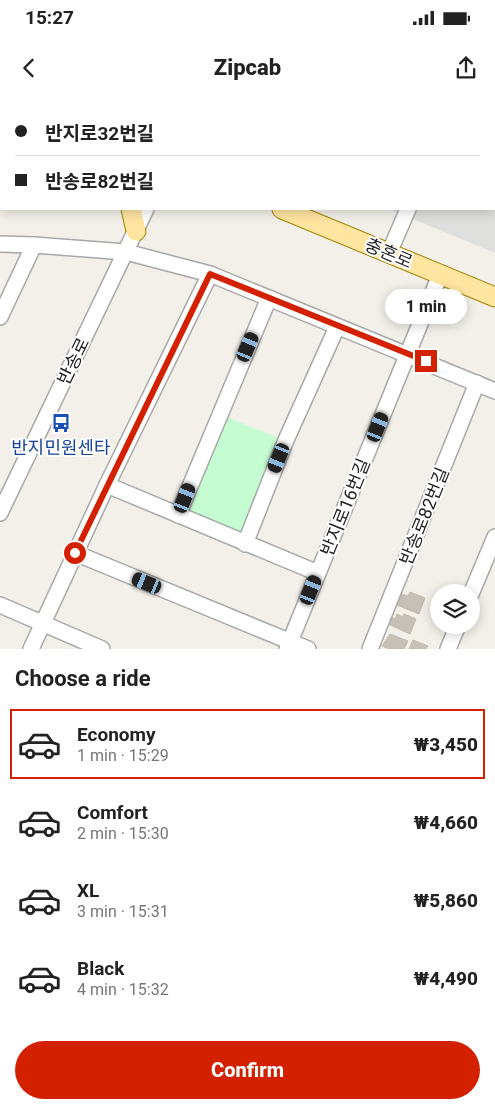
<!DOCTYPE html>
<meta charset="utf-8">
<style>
:root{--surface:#fff;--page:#f2f2f2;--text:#222;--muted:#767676;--line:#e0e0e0;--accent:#d32100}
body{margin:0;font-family:Roboto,"Noto Sans KR",sans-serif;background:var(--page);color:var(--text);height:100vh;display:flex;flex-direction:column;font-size:19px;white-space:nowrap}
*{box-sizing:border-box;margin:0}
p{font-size:16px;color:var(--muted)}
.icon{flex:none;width:28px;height:28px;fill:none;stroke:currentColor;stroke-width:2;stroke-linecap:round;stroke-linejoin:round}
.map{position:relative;height:549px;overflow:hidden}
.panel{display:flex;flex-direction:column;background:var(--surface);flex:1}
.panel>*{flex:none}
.hud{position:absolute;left:0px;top:0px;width:495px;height:110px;box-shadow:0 2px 12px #0003;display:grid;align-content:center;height:110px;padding:0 15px;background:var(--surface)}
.fabs{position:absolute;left:430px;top:484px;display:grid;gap:10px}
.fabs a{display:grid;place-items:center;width:50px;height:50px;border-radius:50%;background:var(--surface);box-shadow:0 2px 12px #0003;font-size:25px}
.end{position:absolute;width:22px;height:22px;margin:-11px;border:6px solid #d32100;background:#fff;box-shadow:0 0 0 2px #fff}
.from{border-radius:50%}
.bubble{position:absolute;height:35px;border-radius:18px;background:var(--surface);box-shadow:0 2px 12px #0003;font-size:16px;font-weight:800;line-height:35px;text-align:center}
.car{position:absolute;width:15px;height:30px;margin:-15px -8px;border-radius:6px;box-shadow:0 0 4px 1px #0007;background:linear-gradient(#222 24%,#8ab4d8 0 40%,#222 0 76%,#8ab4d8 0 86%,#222 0)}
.hud b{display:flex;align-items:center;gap:18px;height:48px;font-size:19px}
.hud b+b{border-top:1px solid var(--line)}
.hud i{width:12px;height:12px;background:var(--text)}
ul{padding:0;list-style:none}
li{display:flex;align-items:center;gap:15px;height:70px;margin:0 10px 8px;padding:0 5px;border:2px solid transparent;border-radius:0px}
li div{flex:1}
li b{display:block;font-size:19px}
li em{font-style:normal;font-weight:800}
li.active{border-color:var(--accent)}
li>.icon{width:45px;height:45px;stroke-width:1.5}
h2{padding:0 15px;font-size:22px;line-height:60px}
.action{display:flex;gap:10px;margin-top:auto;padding:10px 15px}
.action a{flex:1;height:58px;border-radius:30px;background:var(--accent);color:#fff;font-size:20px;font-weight:800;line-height:58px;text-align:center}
.status{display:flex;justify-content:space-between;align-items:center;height:35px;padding:0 25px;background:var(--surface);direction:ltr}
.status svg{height:14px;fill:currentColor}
header{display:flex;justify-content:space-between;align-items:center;height:65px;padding:0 15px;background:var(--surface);font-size:22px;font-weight:800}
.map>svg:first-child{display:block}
</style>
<div class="status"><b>15:27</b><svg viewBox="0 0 49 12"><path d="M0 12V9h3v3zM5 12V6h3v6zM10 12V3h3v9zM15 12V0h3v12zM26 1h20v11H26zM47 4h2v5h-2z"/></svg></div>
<header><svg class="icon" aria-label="back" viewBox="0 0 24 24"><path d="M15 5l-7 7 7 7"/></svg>Zipcab<svg class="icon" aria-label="share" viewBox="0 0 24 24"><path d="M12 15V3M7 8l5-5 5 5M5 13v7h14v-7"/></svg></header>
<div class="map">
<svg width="495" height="549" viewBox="0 0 495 549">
<rect width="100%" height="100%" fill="#f2f0e8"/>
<!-- residential -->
<g fill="#dfdfde">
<polygon points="0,0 175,0 1,1 0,9"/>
<polygon points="208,0 495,0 495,153 389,109 494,109 494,1"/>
</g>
<!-- park -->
<polygon fill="#c5fcd2" points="222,315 283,340 244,438 182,413"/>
<!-- building -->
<g fill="#c7c0b7" stroke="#c4baaa">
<polygon points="285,0 288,1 254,1 255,0"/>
<rect x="494" y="0" width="1" height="47"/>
<polygon points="494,85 495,86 495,108 494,108"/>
<polygon points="410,492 425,498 419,514 397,505 401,494 408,496"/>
<polygon points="397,514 403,517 404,514 416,519 410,534 386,523 389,516 395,519"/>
<polygon points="390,534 408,541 404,549 389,549 382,546"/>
<polygon points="413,540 428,546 426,549 409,549"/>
</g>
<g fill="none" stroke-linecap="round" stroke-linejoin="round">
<!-- minor casing -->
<g stroke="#a8a8a8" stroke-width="18">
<g id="minor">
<polyline points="338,0 341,1"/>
<polyline points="198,1 199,0"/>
<polyline points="353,1 353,0"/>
<polyline points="454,1 454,0"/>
<polyline points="0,28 1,29"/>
<polyline points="0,144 34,145 126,152 210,174 495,291"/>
<polyline points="389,153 408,109"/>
<polyline points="0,217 34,145"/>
<polyline points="107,385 318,473"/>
<polyline points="0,413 146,109"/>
<polyline points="178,415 269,198"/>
<polyline points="245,444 286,340 337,227"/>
<polyline points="75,453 308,549"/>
<polyline points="471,494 495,437"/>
<polyline points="0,505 102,549"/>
<polyline points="31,549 107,385 210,174"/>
<polyline points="287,549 440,175"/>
<polyline points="370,549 477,283"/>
<polyline points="448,549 458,525"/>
</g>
</g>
<!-- major casing -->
<g stroke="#9f8300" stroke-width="21">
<g id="major">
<polyline points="0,58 1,58"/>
<polyline points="131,109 136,131"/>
<polyline points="282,109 495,197"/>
</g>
</g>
<!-- minor -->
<use href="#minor" stroke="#fff" stroke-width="15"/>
<!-- major -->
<use href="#major" stroke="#ffe5a0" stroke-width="19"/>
</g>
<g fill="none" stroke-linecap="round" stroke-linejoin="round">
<!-- route -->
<polyline stroke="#d32100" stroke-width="6" points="75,453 210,174 426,261"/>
</g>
<!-- icons -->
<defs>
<g id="bus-bare" transform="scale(1.5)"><path d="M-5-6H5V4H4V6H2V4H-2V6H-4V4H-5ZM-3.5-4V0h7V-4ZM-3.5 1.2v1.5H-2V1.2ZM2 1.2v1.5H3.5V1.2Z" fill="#1a4fb4" stroke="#fff" stroke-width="2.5" paint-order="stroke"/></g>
</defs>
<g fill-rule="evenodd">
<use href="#bus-bare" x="61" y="323"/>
</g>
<g text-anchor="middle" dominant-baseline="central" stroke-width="4" stroke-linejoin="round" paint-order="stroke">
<!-- street labels -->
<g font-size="18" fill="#212121" stroke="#fff">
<text transform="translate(389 153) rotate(23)">충혼로</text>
<text transform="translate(73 261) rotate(-64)">반송로</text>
<text transform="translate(345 407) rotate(-68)">반지로16번길</text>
<text transform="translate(424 416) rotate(-68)">반송로82번길</text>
</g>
<!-- transit labels -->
<g font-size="18" fill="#164399" stroke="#fff">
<text x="61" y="347">반지민원센타</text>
</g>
</g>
</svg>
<div class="fabs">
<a><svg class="icon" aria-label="layers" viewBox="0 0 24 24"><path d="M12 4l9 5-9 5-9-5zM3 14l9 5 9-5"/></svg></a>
</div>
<i class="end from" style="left:75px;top:453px"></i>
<i class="end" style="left:426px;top:261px"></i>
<div class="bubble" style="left:385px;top:189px;width:82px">1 min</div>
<i class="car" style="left:248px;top:247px;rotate:23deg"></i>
<i class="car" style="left:378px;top:327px;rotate:22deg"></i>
<i class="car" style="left:279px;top:358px;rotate:202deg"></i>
<i class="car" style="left:185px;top:398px;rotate:22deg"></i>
<i class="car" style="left:147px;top:483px;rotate:292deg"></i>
<i class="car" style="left:311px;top:490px;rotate:22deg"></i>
<div class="hud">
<b><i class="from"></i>반지로32번길</b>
<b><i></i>반송로82번길</b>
</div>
</div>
<section class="panel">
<h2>Choose a ride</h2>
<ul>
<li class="active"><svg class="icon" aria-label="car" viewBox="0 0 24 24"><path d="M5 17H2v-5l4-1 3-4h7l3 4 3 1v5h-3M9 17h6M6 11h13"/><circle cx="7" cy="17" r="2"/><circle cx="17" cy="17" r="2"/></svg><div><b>Economy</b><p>1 min · 15:29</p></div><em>₩3,450</em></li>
<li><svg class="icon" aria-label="car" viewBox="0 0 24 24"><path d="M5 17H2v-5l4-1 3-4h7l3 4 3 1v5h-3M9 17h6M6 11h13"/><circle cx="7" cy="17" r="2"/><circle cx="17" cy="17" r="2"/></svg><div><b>Comfort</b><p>2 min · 15:30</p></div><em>₩4,660</em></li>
<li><svg class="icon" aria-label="car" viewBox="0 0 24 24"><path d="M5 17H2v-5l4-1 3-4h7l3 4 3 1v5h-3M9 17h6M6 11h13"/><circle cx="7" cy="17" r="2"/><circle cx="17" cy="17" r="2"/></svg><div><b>XL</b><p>3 min · 15:31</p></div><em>₩5,860</em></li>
<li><svg class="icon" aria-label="car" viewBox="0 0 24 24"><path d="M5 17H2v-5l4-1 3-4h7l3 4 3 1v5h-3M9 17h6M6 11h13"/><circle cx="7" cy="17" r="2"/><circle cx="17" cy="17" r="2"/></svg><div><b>Black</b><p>4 min · 15:32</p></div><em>₩4,490</em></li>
</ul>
<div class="action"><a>Confirm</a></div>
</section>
